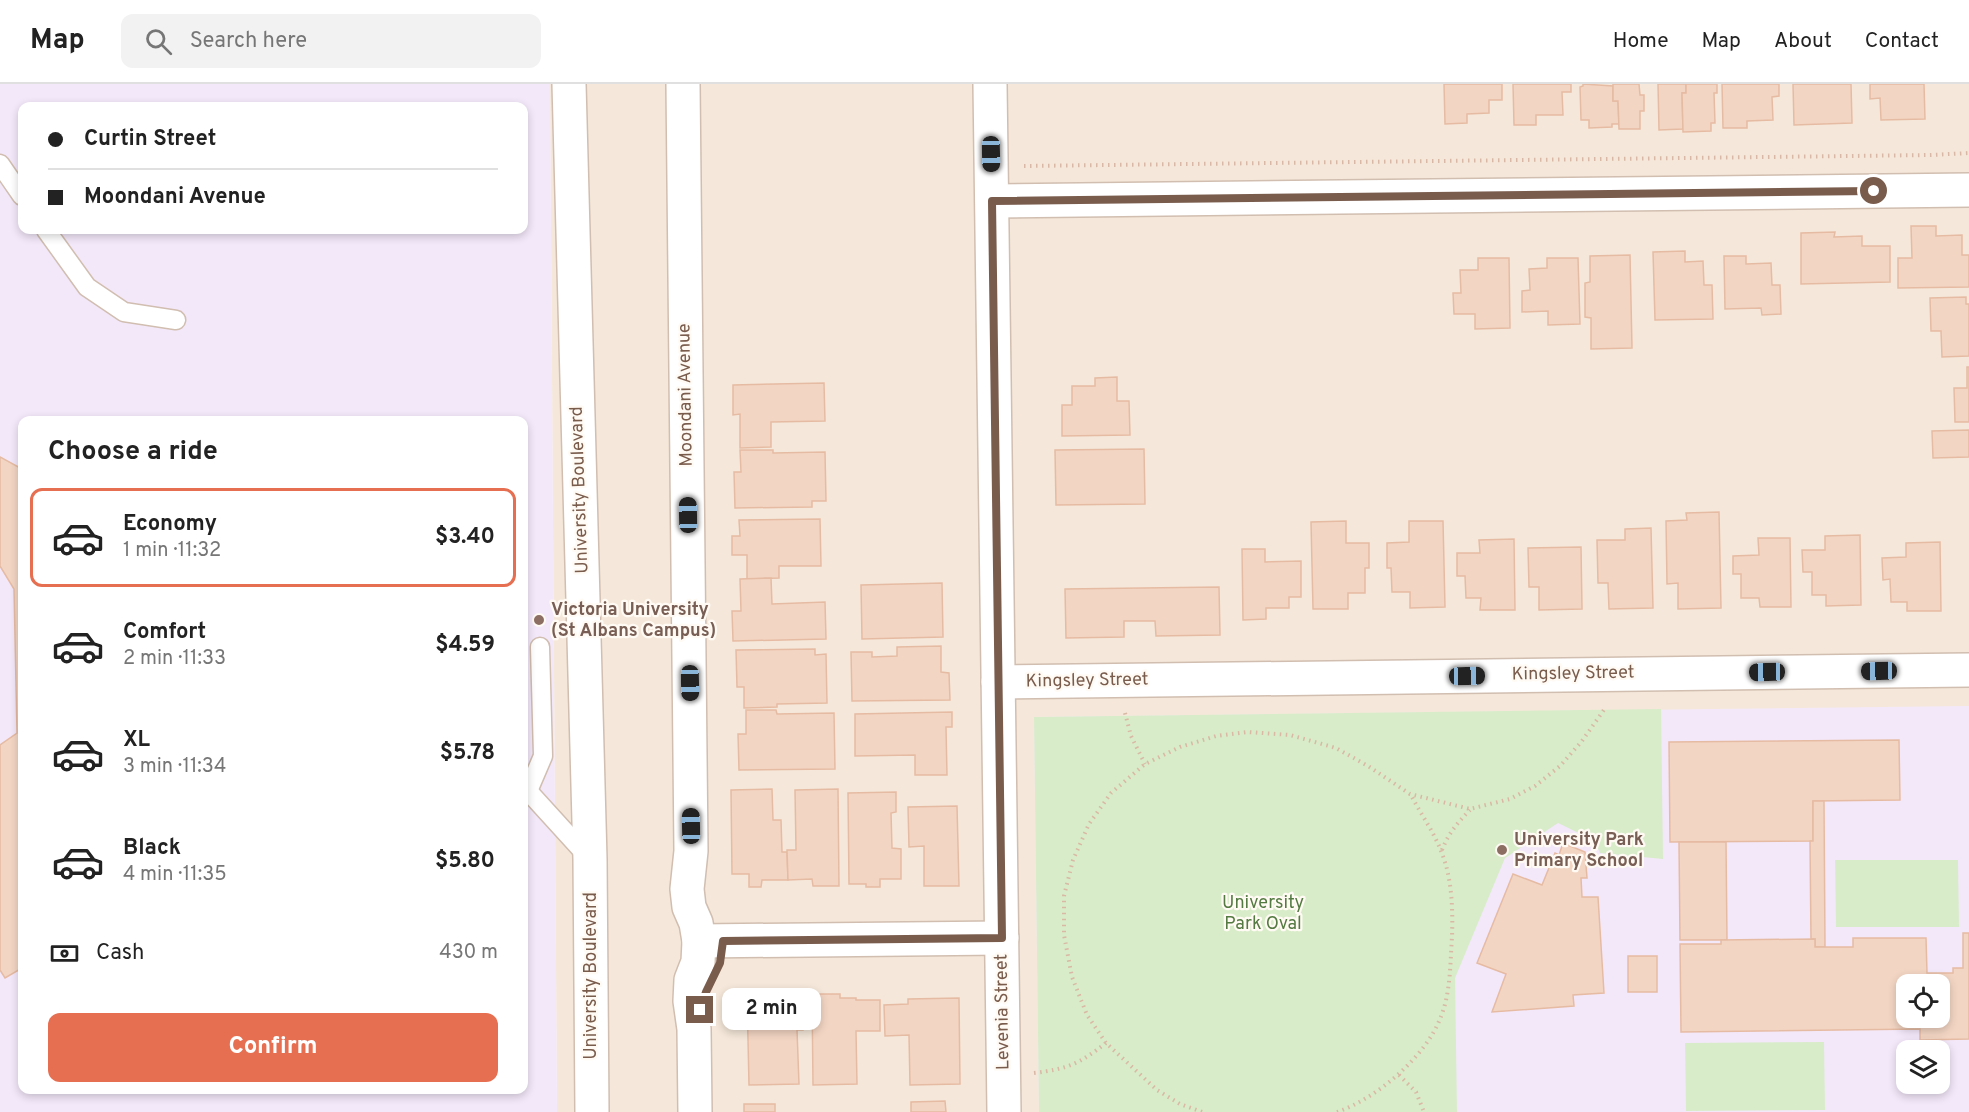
<!DOCTYPE html>
<meta charset="utf-8">
<style>
:root{--surface:#fff;--page:#f2f2f2;--text:#222;--muted:#767676;--line:#e0e0e0;--accent:#e76f51}
body{margin:0;font-family:Overpass,sans-serif;background:var(--page);color:var(--text);height:100vh;display:flex;flex-direction:column;font-size:22px;white-space:nowrap}
*{box-sizing:border-box;margin:0}
p{font-size:20px;color:var(--muted)}
.icon{flex:none;width:33px;height:33px;fill:none;stroke:currentColor;stroke-width:2;stroke-linecap:round;stroke-linejoin:round}
.map{position:relative;flex:1;overflow:hidden}
.sheet{position:absolute;left:18px;top:332px;width:510px;height:678px;display:flex;flex-direction:column;background:var(--surface);border-radius:12px;box-shadow:0 3px 9px #0003}
.sheet>*{flex:none}
.hud{position:absolute;left:18px;top:18px;width:510px;height:132px;border-radius:12px;box-shadow:0 3px 9px #0003;display:grid;align-content:center;height:132px;padding:0 30px;background:var(--surface)}
.tools{position:absolute;left:1896px;top:890px;display:grid;gap:12px}
.tools a{display:grid;place-items:center;width:54px;height:54px;border-radius:12px;background:var(--surface);box-shadow:0 3px 9px #0003;font-size:30px}
.end{position:absolute;width:27px;height:27px;margin:-14px;border:8px solid #7a5c4d;background:#fff;box-shadow:0 0 0 3px #fff}
.from{border-radius:50%}
.bubble{position:absolute;height:42px;border-radius:12px;background:var(--surface);box-shadow:0 3px 9px #0003;font-size:20px;font-weight:700;line-height:42px;text-align:center}
.car{position:absolute;width:18px;height:36px;margin:-18px -9px;border-radius:8px;box-shadow:0 0 4px 2px #0007;background:linear-gradient(#222 24%,#8ab4d8 0 40%,#222 0 76%,#8ab4d8 0 86%,#222 0)}
.hud b{display:flex;align-items:center;gap:21px;height:57px;font-size:22px}
.hud b+b{border-top:2px solid var(--line)}
.hud i{width:15px;height:15px;background:var(--text)}
ul{padding:0;list-style:none}
li{display:flex;align-items:center;gap:18px;height:99px;margin:0 12px 9px;padding:0 18px;border:3px solid transparent;border-radius:12px}
li div{flex:1}
li b{display:block;font-size:22px}
li em{font-style:normal;font-weight:700}
li.selected{border-color:var(--accent)}
li>.icon{width:54px;height:54px;stroke-width:1.5}
h2{padding:0 30px;font-size:27px;line-height:72px}
.pay{display:flex;align-items:center;gap:15px;height:66px;padding:0 30px;font-size:22px}
.pay p{margin-inline-start:auto}
.action{display:flex;gap:12px;margin-top:auto;padding:12px 30px}
.action a{flex:1;height:69px;border-radius:12px;background:var(--accent);color:#fff;font-size:24px;font-weight:700;line-height:69px;text-align:center}
header{display:flex;align-items:center;gap:36px;box-sizing:border-box;height:84px;padding:0 30px;background:var(--surface);border-bottom:2px solid var(--line)}
header strong{font-size:28px}
nav{display:flex;gap:33px;margin-inline-start:auto;font-size:21px}
.search{width:420px;height:54px;background:var(--page);display:flex;align-items:center;gap:15px;box-sizing:border-box;padding:0 21px;border-radius:12px;color:var(--muted);font-size:22px}
.map>svg:first-child{display:block}
</style>
<header>
<strong>Map</strong>
<div class="search"><svg class="icon" aria-label="search" viewBox="0 0 24 24"><circle cx="10" cy="10" r="6"/><path d="M15 15l6 6"/></svg>Search here</div>
<nav><a>Home</a><a>Map</a><a>About</a><a>Contact</a></nav>
</header>
<div class="map">
<svg width="1969" height="1028" viewBox="0 0 1969 1028">
<rect width="100%" height="100%" fill="#fdf6ec"/>
<!-- residential -->
<path fill="#f5e8da" fill-rule="evenodd" d="M550,0H1969V1028H557ZM1906,900H1940V933H1906ZM1906,966H1940V999H1906Z"/>
<!-- education -->
<g fill="#f3e8fa" fill-rule="evenodd">
<path d="M0,0H550L557,1028H0ZM22,22H524V146H22ZM22,336H524V1005H22Z"/>
<path d="M1969,622V1028H1039L1034,633ZM1906,900H1940V933H1906ZM1906,966H1940V999H1906Z"/>
</g>
<!-- green -->
<g fill="#d8ecc9">
<polygon points="1661,625 1663,775 1600,769 1595,757 1558,739 1505,774 1455,894 1457,1028 1039,1028 1034,633"/>
<polygon points="1835,776 1958,776 1959,843 1836,843"/>
<polygon points="1824,958 1825,1026 1686,1027 1685,959"/>
</g>
<!-- building -->
<g fill="#f3d5c3" stroke="#e6bba3" stroke-width="1.5" fill-rule="evenodd">
<polygon points="1444,0 1502,0 1502,16 1489,16 1489,29 1467,30 1467,39 1445,40"/>
<polygon points="1513,0 1571,0 1571,8 1562,8 1563,31 1536,31 1536,41 1514,41"/>
<polygon points="1583,0 1613,2 1613,17 1618,17 1619,40 1612,40 1612,43 1589,44 1589,36 1581,36 1580,3 1583,2"/>
<polygon points="1613,0 1639,0 1640,11 1644,11 1644,27 1640,27 1640,45 1619,45 1618,17 1613,17"/>
<polygon points="1658,0 1686,0 1686,9 1682,9 1683,45 1659,46"/>
<polygon points="1686,0 1717,0 1717,9 1714,9 1715,39 1711,39 1711,47 1683,48 1682,9 1686,9"/>
<polygon points="1722,0 1779,0 1779,12 1772,13 1773,36 1747,37 1747,44 1723,44"/>
<polygon points="1793,0 1851,0 1852,39 1794,41"/>
<polygon points="1870,0 1924,0 1925,35 1881,36 1880,14 1870,15"/>
<polygon points="1911,142 1936,142 1936,152 1962,151 1962,171 1969,171 1969,203 1898,204 1898,174 1912,174"/>
<polygon points="1835,148 1834,153 1862,152 1862,162 1890,162 1890,198 1801,200 1801,149"/>
<polygon points="1685,167 1685,178 1703,177 1704,201 1712,201 1713,235 1655,236 1653,168"/>
<polygon points="1630,171 1632,264 1591,265 1591,234 1585,233 1585,199 1590,198 1590,172"/>
<polygon points="1724,172 1746,172 1746,180 1771,179 1772,201 1780,201 1781,230 1762,231 1761,224 1725,225"/>
<polygon points="1478,174 1509,174 1510,244 1475,245 1475,230 1454,230 1453,209 1461,209 1460,186 1478,186"/>
<polygon points="1547,174 1578,174 1580,240 1548,241 1548,227 1522,228 1522,207 1530,206 1529,185 1547,184"/>
<polygon points="1966,213 1966,220 1969,220 1969,272 1942,273 1941,247 1931,247 1930,214"/>
<polygon points="1967,283 1969,283 1969,338 1955,338 1954,304 1967,304"/>
<polygon points="1117,293 1117,317 1129,317 1130,351 1062,352 1062,321 1072,321 1072,302 1095,302 1095,294"/>
<polygon points="824,299 825,337 771,338 771,363 740,364 740,330 733,331 733,301"/>
<polygon points="1969,346 1969,373 1933,374 1932,347"/>
<polygon points="1144,365 1145,420 1056,421 1055,366"/>
<polygon points="740,366 773,366 773,369 825,368 826,417 812,417 812,423 735,424 734,388 741,388"/>
<polygon points="0,373 22,385 22,884 5,894 0,886 0,661 17,649 14,505 0,482"/>
<polygon points="1719,428 1721,524 1678,525 1678,499 1667,500 1666,437 1687,436 1686,429"/>
<polygon points="820,435 821,482 779,482 779,494 747,495 747,471 732,471 732,452 740,452 739,436"/>
<polygon points="1346,437 1346,459 1369,459 1369,484 1365,484 1365,509 1348,509 1348,525 1313,525 1311,438"/>
<polygon points="1409,437 1443,437 1445,523 1410,524 1410,508 1392,508 1391,484 1387,484 1387,459 1409,458"/>
<polygon points="1651,444 1653,524 1609,525 1608,499 1598,499 1597,456 1625,456 1625,445"/>
<polygon points="1860,451 1861,521 1826,522 1826,511 1812,511 1812,488 1803,488 1802,466 1825,466 1825,452"/>
<polygon points="1758,454 1790,454 1791,523 1760,523 1759,514 1741,514 1741,490 1733,490 1733,472 1759,471"/>
<polygon points="1514,455 1515,526 1480,526 1481,514 1466,514 1465,492 1457,492 1457,469 1480,469 1479,456"/>
<polygon points="1940,458 1941,527 1907,527 1907,518 1891,518 1890,495 1883,496 1882,474 1906,473 1906,459"/>
<polygon points="1581,463 1582,525 1539,526 1539,503 1529,503 1528,464"/>
<polygon points="1242,465 1265,465 1265,478 1301,477 1301,513 1289,513 1289,524 1266,524 1266,535 1243,536"/>
<polygon points="771,494 772,520 825,518 826,555 733,557 732,527 741,527 740,495"/>
<polygon points="942,499 943,553 862,555 861,501"/>
<polygon points="1219,503 1220,551 1156,552 1155,537 1124,537 1124,553 1066,554 1065,505"/>
<polygon points="941,562 941,588 949,589 950,616 852,617 851,568 872,568 872,573 897,572 897,563"/>
<polygon points="815,565 815,571 826,570 827,619 777,620 777,623 744,624 744,603 737,603 736,566"/>
<polygon points="746,626 776,626 777,630 834,629 835,685 739,686 738,650 746,650"/>
<polygon points="952,628 952,643 946,643 947,691 915,691 915,671 855,672 855,630"/>
<polygon points="1899,656 1900,716 1813,717 1813,757 1670,758 1669,658"/>
<polygon points="772,705 773,736 781,736 782,768 787,768 788,796 762,796 761,803 749,803 749,790 732,790 731,706"/>
<polygon points="838,705 839,802 813,802 812,795 788,796 787,766 796,766 795,706"/>
<polygon points="896,708 896,728 891,729 892,764 901,765 901,795 880,795 880,803 866,803 866,800 849,800 848,709"/>
<polygon points="1813,717 1824,717 1825,863 1815,863 1815,855 1811,855 1810,757 1813,757"/>
<polygon points="957,722 959,802 924,802 924,762 909,763 908,723"/>
<polygon points="1679,758 1726,758 1727,856 1680,856"/>
<polygon points="1563,759 1585,768 1587,794 1581,794 1582,813 1598,813 1604,909 1573,911 1574,922 1492,928 1506,890 1477,879 1513,790 1542,801 1555,769 1559,771"/>
<path d="M1963,849H1969V955L1920,956V945L1681,948L1680,860H1721V856L1815,855V863H1853V854H1926L1927,889H1953V884H1963ZM1906,900H1940V933H1906Z"/>
<rect x="1628" y="872" width="29" height="36"/>
<polygon points="777,910 777,914 803,914 803,946 797,946 799,1000 749,1001 747,911"/>
<polygon points="812,910 840,910 840,914 856,914 856,916 880,916 880,947 856,947 857,1000 813,1001"/>
<polygon points="959,914 960,1000 910,1001 909,951 885,952 884,921 908,920 908,915"/>
<polygon points="945,1017 946,1028 911,1028 911,1018"/>
<rect x="744" y="1020" width="31" height="8"/>
</g>
<g fill="none" stroke-linecap="round" stroke-linejoin="round">
<!-- service casing -->
<g stroke="#d1beb0" stroke-width="21">
<g id="service">
<polyline points="0,80 22,112"/>
<polyline points="46,146 87,203 124,228 176,236"/>
<polyline points="524,707 528,707 589,774"/>
<polyline points="528,707 543,672 540,563"/>
</g>
</g>
<!-- minor casing -->
<g stroke="#d1beb0" stroke-width="36">
<g id="minor">
<polyline points="569,0 590,775 592,1028"/>
<polyline points="683,0 691,767 687,805 689,823 696,839 699,857 698,878 691,896 690,917 694,945 695,1028"/>
<polyline points="990,0 1004,1028"/>
<polyline points="992,117 1969,106"/>
<polyline points="998,598 1969,586"/>
<polyline points="699,857 1002,854"/>
</g>
</g>
<!-- path -->
<g stroke="#d9b8a5" stroke-width="4" stroke-dasharray="1.5 4.5" stroke-linecap="butt">
<polyline points="1024,82 1931,71 1969,69"/>
<polyline points="1125,629 1131,652 1145,680"/>
<path d="M1442,766C1448,750 1458,738 1470,726"/>
<path d="M1034,989C1067,985 1079,980 1106,959"/>
<polyline points="1399,991 1416,1008 1424,1028"/>
<polyline points="1202,1028 1180,1020 1157,1006 1106,959 1087,931 1072,893 1064,851 1064,812 1073,776 1089,740 1111,709 1145,680 1180,663 1216,652 1248,648 1290,651 1336,664 1368,682 1410,710 1470,725 1510,715 1535,702 1560,682 1582,657 1606,623"/>
<path d="M1337,1028C1376,1015 1425,973 1440,935C1451,909 1450,880 1452,853C1453,825 1452,793 1441,767C1434,748 1420,729 1411,711"/>
</g>
<!-- service -->
<use href="#service" stroke="#fff" stroke-width="18"/>
<!-- minor -->
<use href="#minor" stroke="#fff" stroke-width="33"/>
</g>
<g fill="none" stroke-linecap="round" stroke-linejoin="round">
<!-- route -->
<polyline stroke="#7a5c4d" stroke-width="8" points="700,926 706,908 720,879 723,857 1002,854 992,117 1874,107"/>
</g>
<!-- markers -->
<g fill="#8d6e63" stroke="#fffaf3" stroke-width="2">
<circle cx="539" cy="536" r="6"/>
<circle cx="1502" cy="766" r="6"/>
</g>
<g text-anchor="middle" dominant-baseline="central" stroke-width="4.5" stroke-linejoin="round" paint-order="stroke">
<!-- street labels -->
<g font-size="18" fill="#7a5c4d" stroke="#fffaf3">
<text transform="translate(686 311) rotate(-91)">Moondani Avenue</text>
<text transform="translate(580 406) rotate(-92)">University Boulevard</text>
<text transform="translate(1573 590) rotate(-1)">Kingsley Street</text>
<text transform="translate(1087 597) rotate(-1)">Kingsley Street</text>
<text transform="translate(591 892) rotate(-90)">University Boulevard</text>
<text transform="translate(1003 928) rotate(-91)">Levenia Street</text>
</g>
<!-- education labels -->
<g font-size="18" font-weight="bold" fill="#785e54" stroke="#fffaf3" text-anchor="start">
<text x="551" y="526">Victoria University<tspan x="551" dy="21">(St Albans Campus)</tspan></text>
<text x="1514" y="756">University Park<tspan x="1514" dy="21">Primary School</tspan></text>
</g>
<!-- park labels -->
<g font-size="18" fill="#537a41" stroke="#fffaf3">
<text x="1263" y="819">University<tspan x="1263" dy="21">Park Oval</tspan></text>
</g>
</g>
</svg>
<div class="tools">
<a><svg class="icon" aria-label="locate" viewBox="0 0 24 24"><circle cx="12" cy="12" r="6"/><path d="M12 2v4M12 18v4M2 12h4M18 12h4"/></svg></a>
<a><svg class="icon" aria-label="layers" viewBox="0 0 24 24"><path d="M12 4l9 5-9 5-9-5zM3 14l9 5 9-5"/></svg></a>
</div>
<i class="end from" style="left:1874px;top:107px"></i>
<i class="end" style="left:700px;top:926px"></i>
<div class="bubble" style="left:722px;top:904px;width:99px">2 min</div>
<i class="car" style="left:991px;top:70px;rotate:179deg"></i>
<i class="car" style="left:688px;top:431px;rotate:359deg"></i>
<i class="car" style="left:1879px;top:587px;rotate:269deg"></i>
<i class="car" style="left:1767px;top:588px;rotate:269deg"></i>
<i class="car" style="left:1467px;top:592px;rotate:89deg"></i>
<i class="car" style="left:690px;top:599px;rotate:179deg"></i>
<i class="car" style="left:691px;top:742px;rotate:359deg"></i>
<div class="hud">
<b><i class="from"></i>Curtin Street</b>
<b><i></i>Moondani Avenue</b>
</div>
<section class="sheet">
<h2>Choose a ride</h2>
<ul>
<li class="selected"><svg class="icon" aria-label="car" viewBox="0 0 24 24"><path d="M5 17H2v-5l4-1 3-4h7l3 4 3 1v5h-3M9 17h6M6 11h13"/><circle cx="7" cy="17" r="2"/><circle cx="17" cy="17" r="2"/></svg><div><b>Economy</b><p>1 min · 11:32</p></div><em>$3.40</em></li>
<li><svg class="icon" aria-label="car" viewBox="0 0 24 24"><path d="M5 17H2v-5l4-1 3-4h7l3 4 3 1v5h-3M9 17h6M6 11h13"/><circle cx="7" cy="17" r="2"/><circle cx="17" cy="17" r="2"/></svg><div><b>Comfort</b><p>2 min · 11:33</p></div><em>$4.59</em></li>
<li><svg class="icon" aria-label="car" viewBox="0 0 24 24"><path d="M5 17H2v-5l4-1 3-4h7l3 4 3 1v5h-3M9 17h6M6 11h13"/><circle cx="7" cy="17" r="2"/><circle cx="17" cy="17" r="2"/></svg><div><b>XL</b><p>3 min · 11:34</p></div><em>$5.78</em></li>
<li><svg class="icon" aria-label="car" viewBox="0 0 24 24"><path d="M5 17H2v-5l4-1 3-4h7l3 4 3 1v5h-3M9 17h6M6 11h13"/><circle cx="7" cy="17" r="2"/><circle cx="17" cy="17" r="2"/></svg><div><b>Black</b><p>4 min · 11:35</p></div><em>$5.80</em></li>
</ul>
<div class="pay"><svg class="icon" aria-label="cash" viewBox="0 0 24 24"><path d="M3 7h18v10H3z"/><circle cx="12" cy="12" r="2"/></svg>Cash<p>430 m</p></div>
<div class="action"><a>Confirm</a></div>
</section>
</div>
